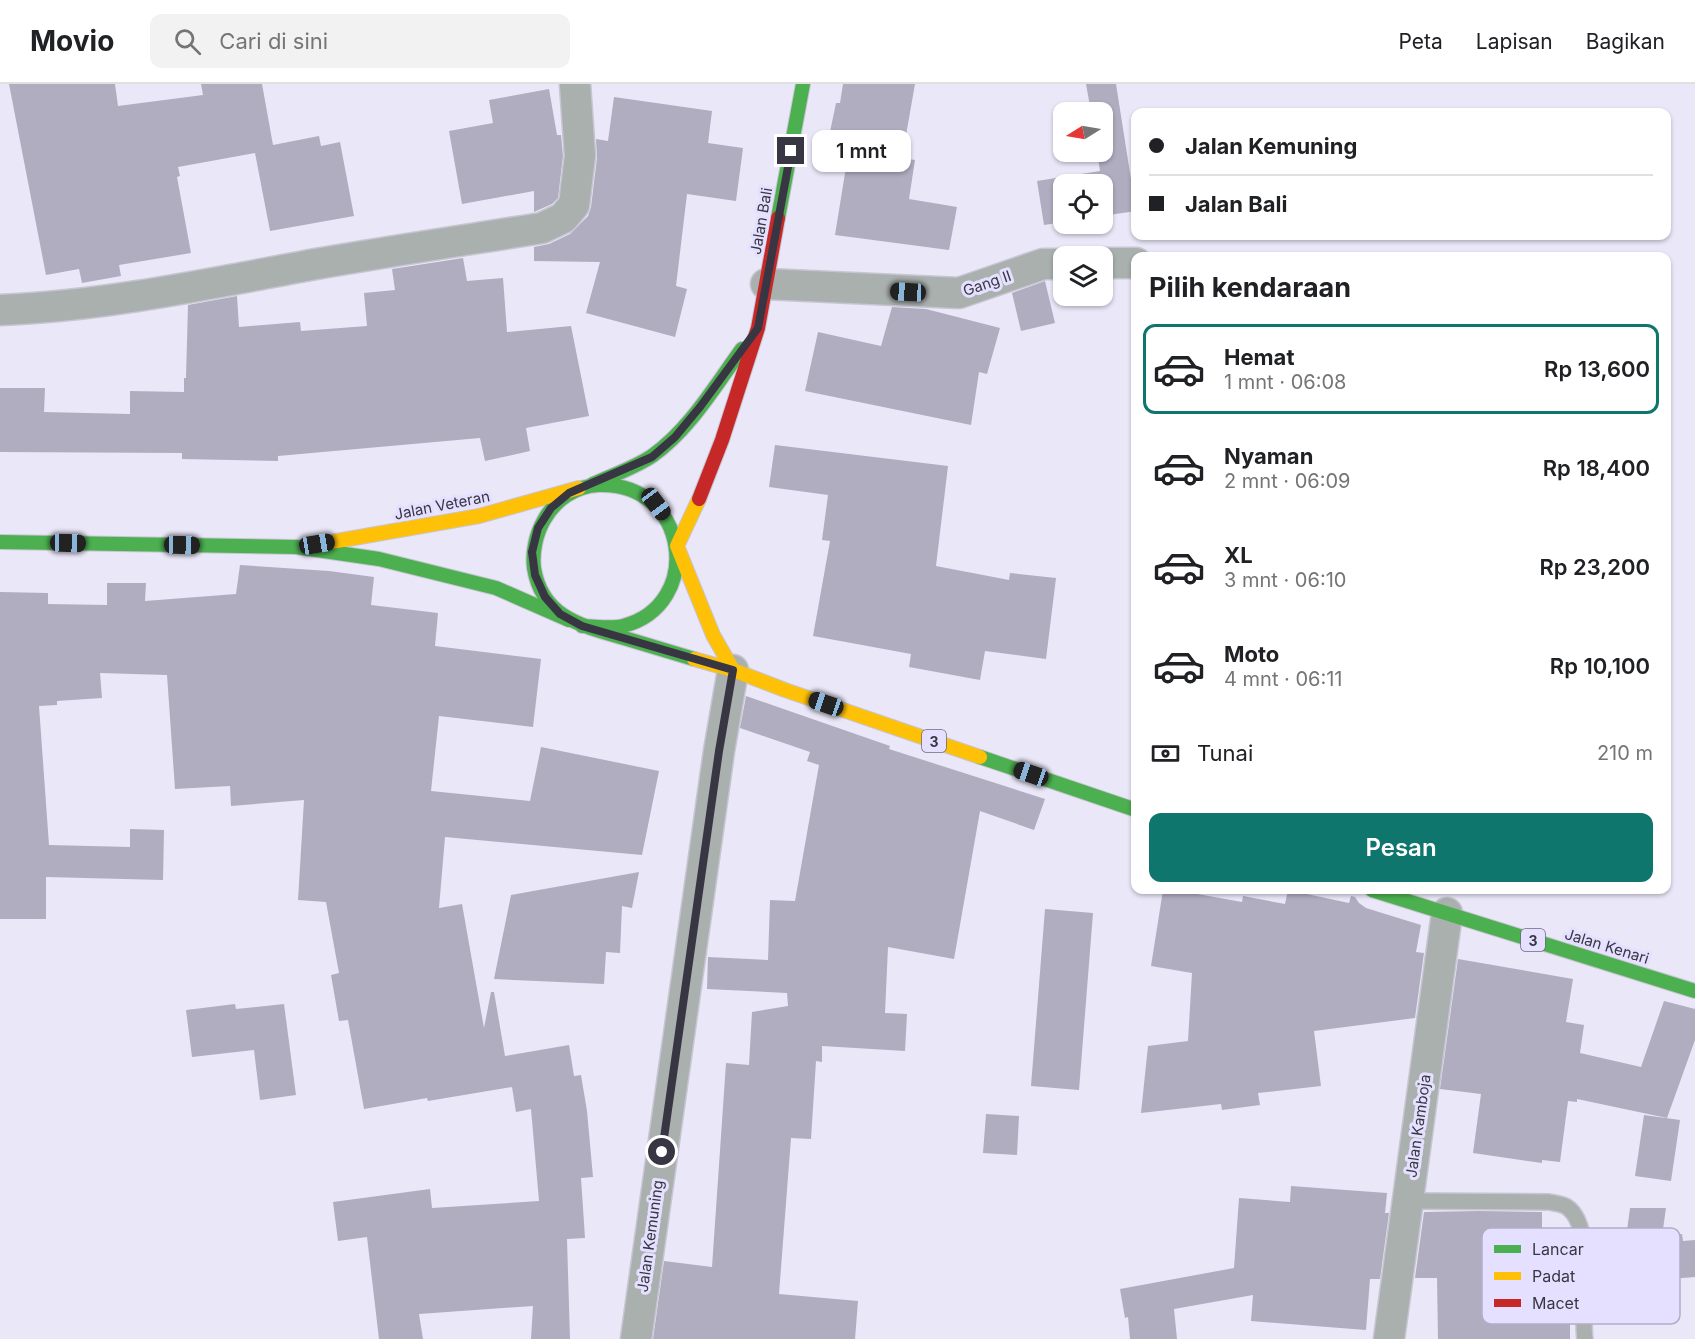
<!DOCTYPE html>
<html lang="id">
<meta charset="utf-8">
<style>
:root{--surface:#fff;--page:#f2f2f2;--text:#202124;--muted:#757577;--line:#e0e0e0;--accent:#0f766e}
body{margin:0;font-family:Inter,sans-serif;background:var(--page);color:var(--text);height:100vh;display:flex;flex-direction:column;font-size:22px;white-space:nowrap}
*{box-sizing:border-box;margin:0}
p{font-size:20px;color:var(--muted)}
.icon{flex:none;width:33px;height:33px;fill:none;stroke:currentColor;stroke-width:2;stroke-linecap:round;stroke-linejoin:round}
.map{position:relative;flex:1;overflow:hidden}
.side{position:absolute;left:1131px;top:168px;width:540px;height:642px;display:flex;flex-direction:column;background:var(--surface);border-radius:12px;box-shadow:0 2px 4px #0004}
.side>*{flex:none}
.top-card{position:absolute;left:1131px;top:24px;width:540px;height:132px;border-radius:12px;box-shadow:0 2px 4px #0004;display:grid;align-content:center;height:132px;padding:0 18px;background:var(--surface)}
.needle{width:39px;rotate:259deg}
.fabs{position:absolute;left:1053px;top:18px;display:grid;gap:12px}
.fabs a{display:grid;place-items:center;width:60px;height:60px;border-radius:12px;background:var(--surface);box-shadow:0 2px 4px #0004;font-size:30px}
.end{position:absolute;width:27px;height:27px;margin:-14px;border:8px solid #383642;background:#fff;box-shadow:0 0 0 3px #fff}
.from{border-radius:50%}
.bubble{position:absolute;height:42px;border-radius:12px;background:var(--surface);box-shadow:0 2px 4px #0004;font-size:20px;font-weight:600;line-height:42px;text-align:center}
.car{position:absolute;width:18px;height:36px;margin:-18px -9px;border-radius:8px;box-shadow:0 0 4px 2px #0007;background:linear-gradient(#222 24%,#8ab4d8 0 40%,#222 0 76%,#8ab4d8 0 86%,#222 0)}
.top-card b{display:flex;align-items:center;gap:21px;height:57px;font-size:22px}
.top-card b+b{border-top:2px solid var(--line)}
.top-card i{width:15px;height:15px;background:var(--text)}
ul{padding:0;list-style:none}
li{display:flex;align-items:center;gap:18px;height:90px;margin:0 12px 9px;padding:0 6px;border:3px solid transparent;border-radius:12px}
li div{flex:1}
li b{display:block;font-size:22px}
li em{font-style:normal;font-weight:600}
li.selected{border-color:var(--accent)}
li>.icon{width:54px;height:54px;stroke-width:1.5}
h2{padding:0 18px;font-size:27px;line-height:72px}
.pay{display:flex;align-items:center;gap:15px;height:66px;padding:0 18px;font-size:22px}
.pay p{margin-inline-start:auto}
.cta{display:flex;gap:12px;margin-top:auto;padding:12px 18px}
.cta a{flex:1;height:69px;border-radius:12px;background:var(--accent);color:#fff;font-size:24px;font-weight:600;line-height:69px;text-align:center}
header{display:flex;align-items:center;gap:36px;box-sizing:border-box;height:84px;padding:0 30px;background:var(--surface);border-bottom:2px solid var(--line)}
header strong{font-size:28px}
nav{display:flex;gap:33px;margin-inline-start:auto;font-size:21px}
.search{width:420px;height:54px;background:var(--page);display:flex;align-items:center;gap:15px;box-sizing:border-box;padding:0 21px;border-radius:12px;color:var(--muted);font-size:22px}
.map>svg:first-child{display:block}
</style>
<header>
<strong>Movio</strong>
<div class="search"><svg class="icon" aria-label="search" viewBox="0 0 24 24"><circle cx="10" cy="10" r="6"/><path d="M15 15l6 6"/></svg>Cari di sini</div>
<nav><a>Peta</a><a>Lapisan</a><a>Bagikan</a></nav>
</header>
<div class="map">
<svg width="1695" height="1255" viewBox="0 0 1695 1255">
<rect width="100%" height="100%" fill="#eae7f8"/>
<!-- building -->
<g fill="#b1adc1">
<polygon points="9,0 115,0 118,22 203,11 201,0 262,0 273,61 319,52 321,62 340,58 354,132 270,147 255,69 178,83 180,92 177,93 191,169 119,181 121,192 82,199 79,185 46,191"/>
<polygon points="843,0 915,0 902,74 915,76 909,115 957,123 949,166 835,151 851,52 830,48 836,19 840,19"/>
<polygon points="1086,0 1116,0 1136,127 1102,132 1102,100 1064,100 1064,138 1044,141 1037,97 1100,87 1097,68 1102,68 1102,28 1091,28"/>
<polygon points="549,5 557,51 561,51 563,72 558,114 552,120 534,128 534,107 462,120 449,47 493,39 489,16"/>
<polygon points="614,13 712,27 708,59 743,64 736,117 687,110 676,202 687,205 675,253 586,229 600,178 534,177 534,163 549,160 570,150 588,132 591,123 597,74 596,55 608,57"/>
<polygon points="463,174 467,197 503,194 507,248 571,242 589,332 526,344 530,367 485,377 480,354 278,372 278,377 182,375 182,369 0,368 0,304 45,304 44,328 130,330 130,307 184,308 184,294 186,294 188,221 237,212 239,243 300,238 301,247 367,242 364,209 395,206 392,185"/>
<polygon points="1045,197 1055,239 1021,247 1012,209"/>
<polygon points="892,223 926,225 1000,244 987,290 979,288 971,341 805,307 818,248 881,262"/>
<polygon points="775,361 948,382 936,482 1009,496 1010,489 1056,494 1046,575 985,567 980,596 909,583 911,570 813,552 830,457 822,456 828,411 769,403"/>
<polygon points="240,481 329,487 374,493 371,521 438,529 435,562 541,575 533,643 439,632 431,707 530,717 541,663 659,687 642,771 445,753 439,824 462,820 484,944 491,908 494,908 505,972 569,961 574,992 581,991 587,1027 593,1093 581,1094 585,1154 567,1155 570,1255 531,1255 533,1222 419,1230 423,1255 379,1255 367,1153 338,1157 333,1118 430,1105 432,1124 539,1117 531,1025 516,1028 512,1003 428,1017 427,1014 364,1025 348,936 339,937 331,891 339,889 326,818 298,816 304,716 231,722 230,702 175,705 167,591 100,589 102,614 57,617 57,621 39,622 49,761 130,763 130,745 164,746 163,796 46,793 46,835 0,835 0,508 48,509 48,520 107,521 107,499 146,499 145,517 236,510"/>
<polygon points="746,612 890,662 889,665 1045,715 1034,746 980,727 954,875 888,863 885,929 907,930 905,967 822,962 822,978 816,977 811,1055 791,1054 779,1210 858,1217 855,1255 653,1255 664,1177 712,1183 726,979 749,981 752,928 788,922 787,909 707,905 708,873 768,876 770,816 795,817 819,681 807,677 810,668 740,644"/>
<polygon points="639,788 632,824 622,822 620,869 606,868 604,900 494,895 511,811"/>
<polygon points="1163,806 1175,806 1242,818 1243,812 1285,820 1288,806 1349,819 1351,812 1355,813 1359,819 1366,824 1421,841 1416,868 1424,869 1415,934 1314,947 1321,1002 1258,1009 1260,1021 1222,1026 1221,1020 1141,1029 1148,962 1188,957 1192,889 1151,882"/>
<polygon points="1045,825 1093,829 1079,1006 1031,1002"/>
<polygon points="1458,875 1573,895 1566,938 1584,941 1580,969 1641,983 1664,917 1695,925 1695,956 1667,1034 1577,1015 1577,1018 1568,1017 1560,1078 1542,1076 1542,1079 1473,1069 1481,1010 1440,1005"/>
<polygon points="235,920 236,925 284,920 296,1011 260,1016 254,966 192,973 186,926"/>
<polygon points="986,1030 1019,1032 1017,1071 983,1069"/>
<polygon points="1644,1031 1680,1036 1671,1097 1635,1092"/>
<polygon points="1291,1102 1387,1109 1385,1129 1389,1129 1380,1195 1370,1195 1366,1246 1251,1237 1253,1211 1174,1225 1177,1255 1130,1255 1128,1233 1125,1234 1120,1205 1234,1184 1239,1114 1290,1118"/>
<polygon points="1630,1124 1666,1124 1662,1152 1682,1150 1683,1157 1695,1156 1695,1193 1595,1201 1593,1159 1608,1159 1608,1155 1626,1154"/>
<polygon points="1479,1127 1542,1128 1542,1161 1573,1160 1574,1226 1570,1226 1570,1255 1438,1255 1437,1194 1415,1194 1424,1128"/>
</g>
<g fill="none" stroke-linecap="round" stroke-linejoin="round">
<!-- lane casing -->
<g stroke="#c7c5d2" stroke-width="18">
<path id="lane" d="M1408,1117L1549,1118C1554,1119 1563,1120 1567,1123C1596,1143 1580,1223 1585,1255"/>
</g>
<!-- street casing -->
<g stroke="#c7c5d2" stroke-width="33">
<g id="street">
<polyline points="1102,179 1136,179"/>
<polyline points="766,200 959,209 1043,180 1064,180"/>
<path d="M0,226C106,222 212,199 316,180C391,167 466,156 542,144L563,134L574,121L580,72L575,0"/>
<polyline points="636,1255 719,667 733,586"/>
<polyline points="1389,1255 1447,829"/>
</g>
</g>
<!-- fast casing -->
<g stroke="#c7c5d2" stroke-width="16">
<g id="fast">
<polyline points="778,134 803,0"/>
<path d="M593,400C613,391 634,384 652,372C690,345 715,302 742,265"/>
<polyline points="0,458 296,463 379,475 496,504 569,536"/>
<path d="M582,542C594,542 611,545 623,542C705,521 689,398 599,401C575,402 555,416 544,436C536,450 532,468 534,484C542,534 583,542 624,554C648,561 671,568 694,575"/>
<polyline points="980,673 1136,726"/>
<polyline points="1372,806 1695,907"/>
</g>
</g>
<!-- slow casing -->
<g stroke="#c7c5d2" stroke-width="16">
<g id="slow">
<polyline points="699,415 677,462 713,551 733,586"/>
<polyline points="331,458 479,432 579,404"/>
<polyline points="694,575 733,586 785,606 980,673"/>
</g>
</g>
<!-- jam casing -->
<g stroke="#c7c5d2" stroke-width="16">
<polyline id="jam" points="699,415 722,356 758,244 778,134"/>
</g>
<!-- lane -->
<use href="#lane" stroke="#a9b0ae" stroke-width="15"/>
<!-- street -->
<use href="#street" stroke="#a9b0ae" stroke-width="30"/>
<!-- fast -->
<use href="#fast" stroke="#4caf50" stroke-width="14"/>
<!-- slow -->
<use href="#slow" stroke="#ffc107" stroke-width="14"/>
<!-- jam -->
<use href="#jam" stroke="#c62828" stroke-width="14"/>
</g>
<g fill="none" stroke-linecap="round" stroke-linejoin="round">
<!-- route -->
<polyline stroke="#383642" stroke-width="8" points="662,1068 719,667 733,586 582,542 560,530 545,513 535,491 532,468 538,444 551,424 569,409 652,373 675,353 700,323 758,244 791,67"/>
</g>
<g text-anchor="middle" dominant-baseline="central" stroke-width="6" stroke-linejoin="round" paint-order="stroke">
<!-- shield labels -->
<g fill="#e5e0ff" stroke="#6c697b" stroke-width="1.5">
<rect x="922" y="646" width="24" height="22" rx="4.5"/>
<rect x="1521" y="845" width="24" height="22" rx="4.5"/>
</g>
<g font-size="14" font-weight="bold" fill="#383642">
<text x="934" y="657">3</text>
<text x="1533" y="856">3</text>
</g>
<!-- street labels -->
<g font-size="15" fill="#383642" stroke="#e5e0ff">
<text transform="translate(761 137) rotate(-80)">Jalan Bali</text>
<text transform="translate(987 199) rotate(-19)">Gang II</text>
<text transform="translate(442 421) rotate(-11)">Jalan Veteran</text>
<text transform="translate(1607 862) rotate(17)">Jalan Kenari</text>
<text transform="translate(1418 1042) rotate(-82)">Jalan Kamboja</text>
<text transform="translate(650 1152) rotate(-82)">Jalan Kemuning</text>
</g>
</g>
<!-- legend -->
<rect x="1482" y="1144" width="198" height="96" rx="9" fill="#e5e0ff" stroke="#b1adc6" stroke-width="1.5"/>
<rect x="1494" y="1161" width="27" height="8" fill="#4caf50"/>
<rect x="1494" y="1188" width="27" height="8" fill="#ffc107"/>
<rect x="1494" y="1215" width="27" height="8" fill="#c62828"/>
<g font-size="16" fill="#383642">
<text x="1532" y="1171">Lancar</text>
<text x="1532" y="1198">Padat</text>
<text x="1532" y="1225">Macet</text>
</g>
</svg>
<div class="fabs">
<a><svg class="needle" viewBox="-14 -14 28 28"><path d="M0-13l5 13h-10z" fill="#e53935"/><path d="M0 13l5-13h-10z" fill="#757577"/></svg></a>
<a><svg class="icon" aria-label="locate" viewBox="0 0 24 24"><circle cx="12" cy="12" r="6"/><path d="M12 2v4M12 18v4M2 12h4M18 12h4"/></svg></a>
<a><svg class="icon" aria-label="layers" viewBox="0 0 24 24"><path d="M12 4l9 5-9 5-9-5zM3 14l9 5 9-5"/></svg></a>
</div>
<i class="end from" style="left:662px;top:1068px"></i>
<i class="end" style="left:791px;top:67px"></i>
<div class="bubble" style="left:812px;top:46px;width:99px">1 mnt</div>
<i class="car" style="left:908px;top:208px;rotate:273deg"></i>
<i class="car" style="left:656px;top:420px;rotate:143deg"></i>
<i class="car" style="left:68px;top:459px;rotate:91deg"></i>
<i class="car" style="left:317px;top:460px;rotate:81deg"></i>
<i class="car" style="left:182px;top:461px;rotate:91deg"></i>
<i class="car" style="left:826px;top:620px;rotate:289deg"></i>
<i class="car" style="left:1031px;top:690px;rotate:289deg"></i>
<div class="top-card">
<b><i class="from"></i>Jalan Kemuning</b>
<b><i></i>Jalan Bali</b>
</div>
<section class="side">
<h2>Pilih kendaraan</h2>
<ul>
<li class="selected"><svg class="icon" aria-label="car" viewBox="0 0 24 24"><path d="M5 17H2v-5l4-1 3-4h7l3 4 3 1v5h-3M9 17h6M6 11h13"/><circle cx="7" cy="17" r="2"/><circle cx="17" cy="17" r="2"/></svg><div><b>Hemat</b><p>1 mnt · 06:08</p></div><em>Rp 13,600</em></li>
<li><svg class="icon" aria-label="car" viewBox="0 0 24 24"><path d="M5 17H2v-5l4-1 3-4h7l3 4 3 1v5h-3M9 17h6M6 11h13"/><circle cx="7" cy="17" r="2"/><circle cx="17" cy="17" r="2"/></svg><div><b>Nyaman</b><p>2 mnt · 06:09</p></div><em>Rp 18,400</em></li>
<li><svg class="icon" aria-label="car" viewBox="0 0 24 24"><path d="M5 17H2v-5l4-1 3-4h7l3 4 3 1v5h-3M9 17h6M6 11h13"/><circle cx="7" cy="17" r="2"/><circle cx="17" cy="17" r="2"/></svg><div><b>XL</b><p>3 mnt · 06:10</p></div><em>Rp 23,200</em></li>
<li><svg class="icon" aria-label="car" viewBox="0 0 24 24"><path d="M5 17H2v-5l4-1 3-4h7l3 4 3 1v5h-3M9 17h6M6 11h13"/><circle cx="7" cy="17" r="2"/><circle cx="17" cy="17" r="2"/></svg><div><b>Moto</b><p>4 mnt · 06:11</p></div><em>Rp 10,100</em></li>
</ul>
<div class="pay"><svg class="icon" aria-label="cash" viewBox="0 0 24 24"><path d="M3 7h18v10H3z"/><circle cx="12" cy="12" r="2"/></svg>Tunai<p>210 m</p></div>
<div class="cta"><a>Pesan</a></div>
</section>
</div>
